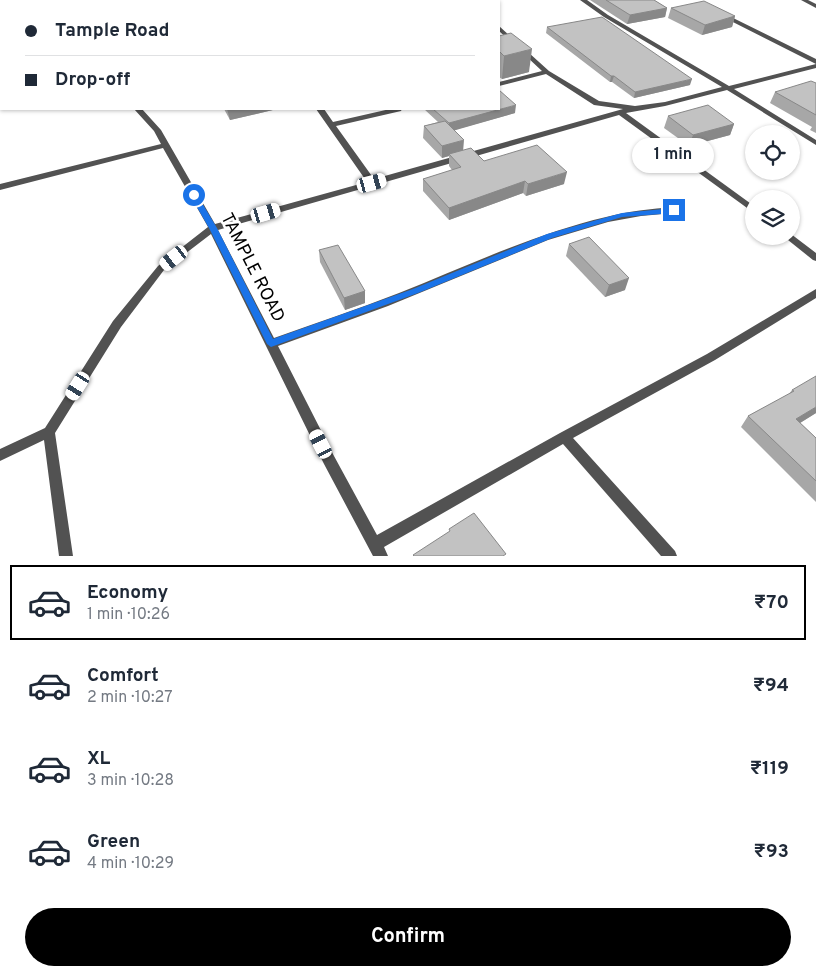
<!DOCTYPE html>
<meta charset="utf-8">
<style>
:root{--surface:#fff;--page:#f2f2f3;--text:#1f2937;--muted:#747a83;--line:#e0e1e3;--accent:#000}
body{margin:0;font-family:Overpass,sans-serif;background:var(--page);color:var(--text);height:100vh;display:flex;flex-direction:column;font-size:19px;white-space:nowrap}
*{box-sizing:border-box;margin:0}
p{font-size:16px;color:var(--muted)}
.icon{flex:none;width:28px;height:28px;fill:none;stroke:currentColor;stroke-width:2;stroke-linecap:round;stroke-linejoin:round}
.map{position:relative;height:556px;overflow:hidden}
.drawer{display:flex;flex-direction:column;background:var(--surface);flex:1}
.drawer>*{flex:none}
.banner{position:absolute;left:0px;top:0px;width:500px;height:110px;box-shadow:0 1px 4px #0004;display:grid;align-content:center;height:110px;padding:0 25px;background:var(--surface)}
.fabs{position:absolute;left:745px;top:125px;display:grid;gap:10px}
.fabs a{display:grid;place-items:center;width:55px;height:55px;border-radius:50%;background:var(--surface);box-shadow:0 1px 4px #0004;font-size:25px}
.end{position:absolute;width:22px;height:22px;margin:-11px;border:6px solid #1a73e8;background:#fff;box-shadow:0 0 0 2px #fff}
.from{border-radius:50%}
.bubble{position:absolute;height:35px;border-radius:18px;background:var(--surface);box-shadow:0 1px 4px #0004;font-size:16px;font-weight:700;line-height:35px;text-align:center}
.car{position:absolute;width:15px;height:30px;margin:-15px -8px;border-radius:6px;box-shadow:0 0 4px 1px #0007;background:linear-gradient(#fff 24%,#345 0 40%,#fff 0 76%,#345 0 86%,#fff 0)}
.banner b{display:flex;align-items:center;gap:18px;height:48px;font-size:19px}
.banner b+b{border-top:1px solid var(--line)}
.banner i{width:12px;height:12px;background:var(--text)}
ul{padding:9px 0 0;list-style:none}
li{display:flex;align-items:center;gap:15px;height:75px;margin:0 10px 8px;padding:0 15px;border:2px solid transparent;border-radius:0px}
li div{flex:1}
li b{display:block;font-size:19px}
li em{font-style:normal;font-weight:700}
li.selected{border-color:var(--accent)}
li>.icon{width:45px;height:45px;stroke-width:1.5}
.button{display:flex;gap:10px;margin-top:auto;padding:10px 25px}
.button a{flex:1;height:58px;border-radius:30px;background:var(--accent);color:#fff;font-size:20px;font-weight:700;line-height:58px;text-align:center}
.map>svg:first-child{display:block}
</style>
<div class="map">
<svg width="816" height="556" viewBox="0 0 816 556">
<rect width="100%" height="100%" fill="#fff"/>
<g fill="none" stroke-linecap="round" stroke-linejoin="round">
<!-- street -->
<g fill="#525252" fill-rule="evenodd">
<polygon points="48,0 54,0 55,1 49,1"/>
<polygon points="156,0 164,0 165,1 157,1"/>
<polygon points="343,0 349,0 350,1 344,1"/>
<polygon points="466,0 473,0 474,1 467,1"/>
<path d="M580,0H587L608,15L729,86L816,64L721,16V14H725L816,59V68L734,89L816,140V145L727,90L665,106L626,113L754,206V213L619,115L218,230L274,338C315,323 358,309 399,293C467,266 534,234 606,217C628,211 651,209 674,207L678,210L674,213L641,216L608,222L548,240L388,306L278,346L334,456L377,535L560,433L707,354L816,289V298L715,360L573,438L675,551L677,556H661L563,444L384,547L388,556H373L324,464L211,234L164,270L121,327L55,433L73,556H59L44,440L0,461V449L45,428L113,321L158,266L208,227L163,148L0,190V184L161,144L154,131L134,109H142L161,130L215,224L367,182L316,109H324L333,122L390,109H402L401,111L336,126L374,179L623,109L594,105L546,74L499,86V82L542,71L499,31V26L549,71L599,101L635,106L665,102L722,87L604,17Z"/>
<polygon points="801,0 808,0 816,4 816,8"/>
<polygon points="791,234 816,253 816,261 813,260 783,236 791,236"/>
</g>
</g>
<!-- wall -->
<g fill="#a7a7a7">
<polygon points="361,0 413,0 415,1 362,1"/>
<polygon points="590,0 654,0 667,8 665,17 627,24"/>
<polygon points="671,8 735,16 732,27 702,35 668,18"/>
<polygon points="547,27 690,85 634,98 612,82 610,82 546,33"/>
<polygon points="499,36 529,72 502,79 499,77"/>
<polygon points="816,83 816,133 810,130 812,127 770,103 775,92"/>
<polygon points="224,109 277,109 230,120"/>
<polygon points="424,109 499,109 515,113 454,130 463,150 484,161 564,184 526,196 523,193 449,220 423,191 423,179 452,170 449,166 449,156 442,158 423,138 424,126 438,122"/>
<polygon points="668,116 734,124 730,135 689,146 664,128"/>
<polygon points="569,244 625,290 605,297 566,256"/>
<polygon points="319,250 365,291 365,303 345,310 320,262"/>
<polygon points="792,390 816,413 800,423 816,438 816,502 741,427 748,416 789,394"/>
</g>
<!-- shaded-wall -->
<g fill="#888">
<rect x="363" y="0" width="13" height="1"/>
<polygon points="667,8 665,17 627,24 630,15"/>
<polygon points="735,16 732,27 702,35 705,25"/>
<polygon points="0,44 1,44 1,55 0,56"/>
<polygon points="532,49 529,72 502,79 504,56"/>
<polygon points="611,76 614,76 612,82 610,82"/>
<polygon points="692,79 690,85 634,98 635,92"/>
<polygon points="516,105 515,113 449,132 449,123"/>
<polygon points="227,109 277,109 230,120"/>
<polygon points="734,124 730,135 689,146 693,135"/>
<polygon points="464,140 463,152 449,154 449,156 442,158 442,146"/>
<polygon points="567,172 564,184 526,196 528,184"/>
<polygon points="525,181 523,193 449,220 449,208"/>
<polygon points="629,278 625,290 605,297 609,285"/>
<polygon points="365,291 365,303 345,310 344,298"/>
<polygon points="816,407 816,413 787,431 796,419"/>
</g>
<!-- building -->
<g fill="#c2c2c2" stroke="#888">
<polygon points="382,0 413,0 415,1 383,1"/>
<polygon points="424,0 445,0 447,1 415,1"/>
<polygon points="606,0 654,0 667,8 630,15"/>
<polygon points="704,1 735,16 705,25 671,8"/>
<polygon points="602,17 692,79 635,92 614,76 611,76 547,27"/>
<rect x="0" y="18" width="1" height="26"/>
<polygon points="511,33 532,49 504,56 499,51 499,36"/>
<polygon points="811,81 816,83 816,115 775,92"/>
<polygon points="499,90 516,105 449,123 433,109 499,109"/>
<polygon points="708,105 734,124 693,135 668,116"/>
<polygon points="445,121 464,140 442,146 424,126"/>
<polygon points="537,145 567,172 528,184 525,181 449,208 423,179 461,167 449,154 471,148 484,161"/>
<polygon points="589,237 629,278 609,285 569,244"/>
<polygon points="338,245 365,291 344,298 319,250"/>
<polygon points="816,376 816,407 796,419 816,438 816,481 748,416 794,391 792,390"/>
<polygon points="474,513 506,554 503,556 414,556 413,555 450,531 449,529"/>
</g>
<!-- route -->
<polygon fill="#1a73e8" points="191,193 196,193 217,228 273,339 413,289 547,234 622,213 674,208 677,210 674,213 622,217 552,238 418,293 271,347 267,344 209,228 190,195"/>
<g text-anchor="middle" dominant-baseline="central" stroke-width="5" stroke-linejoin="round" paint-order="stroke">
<!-- street labels -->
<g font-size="18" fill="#000" stroke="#fff">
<text transform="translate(252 268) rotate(63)">TAMPLE ROAD</text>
</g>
</g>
</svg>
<div class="fabs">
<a><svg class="icon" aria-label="locate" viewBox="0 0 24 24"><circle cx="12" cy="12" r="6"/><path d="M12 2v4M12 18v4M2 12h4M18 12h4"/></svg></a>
<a><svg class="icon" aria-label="layers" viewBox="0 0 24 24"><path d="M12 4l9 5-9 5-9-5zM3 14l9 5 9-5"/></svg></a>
</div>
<i class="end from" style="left:194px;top:195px"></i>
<i class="end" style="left:674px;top:210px"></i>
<div class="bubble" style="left:632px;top:138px;width:82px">1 min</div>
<i class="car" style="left:372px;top:183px;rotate:75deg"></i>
<i class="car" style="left:266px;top:213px;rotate:74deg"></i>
<i class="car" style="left:174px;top:258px;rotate:232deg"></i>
<i class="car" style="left:78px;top:386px;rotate:212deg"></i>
<i class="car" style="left:321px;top:444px;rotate:333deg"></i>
<div class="banner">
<b><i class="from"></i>Tample Road</b>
<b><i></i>Drop-off</b>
</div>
</div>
<section class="drawer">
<ul>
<li class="selected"><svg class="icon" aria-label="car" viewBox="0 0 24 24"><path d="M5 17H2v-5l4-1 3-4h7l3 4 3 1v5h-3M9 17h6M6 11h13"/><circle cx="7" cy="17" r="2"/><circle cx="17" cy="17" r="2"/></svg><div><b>Economy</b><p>1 min · 10:26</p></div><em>₹70</em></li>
<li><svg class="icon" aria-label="car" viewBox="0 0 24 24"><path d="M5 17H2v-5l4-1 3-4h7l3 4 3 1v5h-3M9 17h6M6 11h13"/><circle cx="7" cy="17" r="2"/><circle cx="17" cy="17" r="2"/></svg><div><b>Comfort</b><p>2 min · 10:27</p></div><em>₹94</em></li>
<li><svg class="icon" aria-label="car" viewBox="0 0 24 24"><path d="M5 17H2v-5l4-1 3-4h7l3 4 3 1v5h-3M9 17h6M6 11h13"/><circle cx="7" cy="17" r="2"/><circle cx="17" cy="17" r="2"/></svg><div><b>XL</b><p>3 min · 10:28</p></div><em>₹119</em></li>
<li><svg class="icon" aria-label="car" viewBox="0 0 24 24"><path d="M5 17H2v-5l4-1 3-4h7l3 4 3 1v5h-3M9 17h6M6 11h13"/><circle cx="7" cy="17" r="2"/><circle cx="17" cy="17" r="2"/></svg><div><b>Green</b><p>4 min · 10:29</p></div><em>₹93</em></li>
</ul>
<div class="button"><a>Confirm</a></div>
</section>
